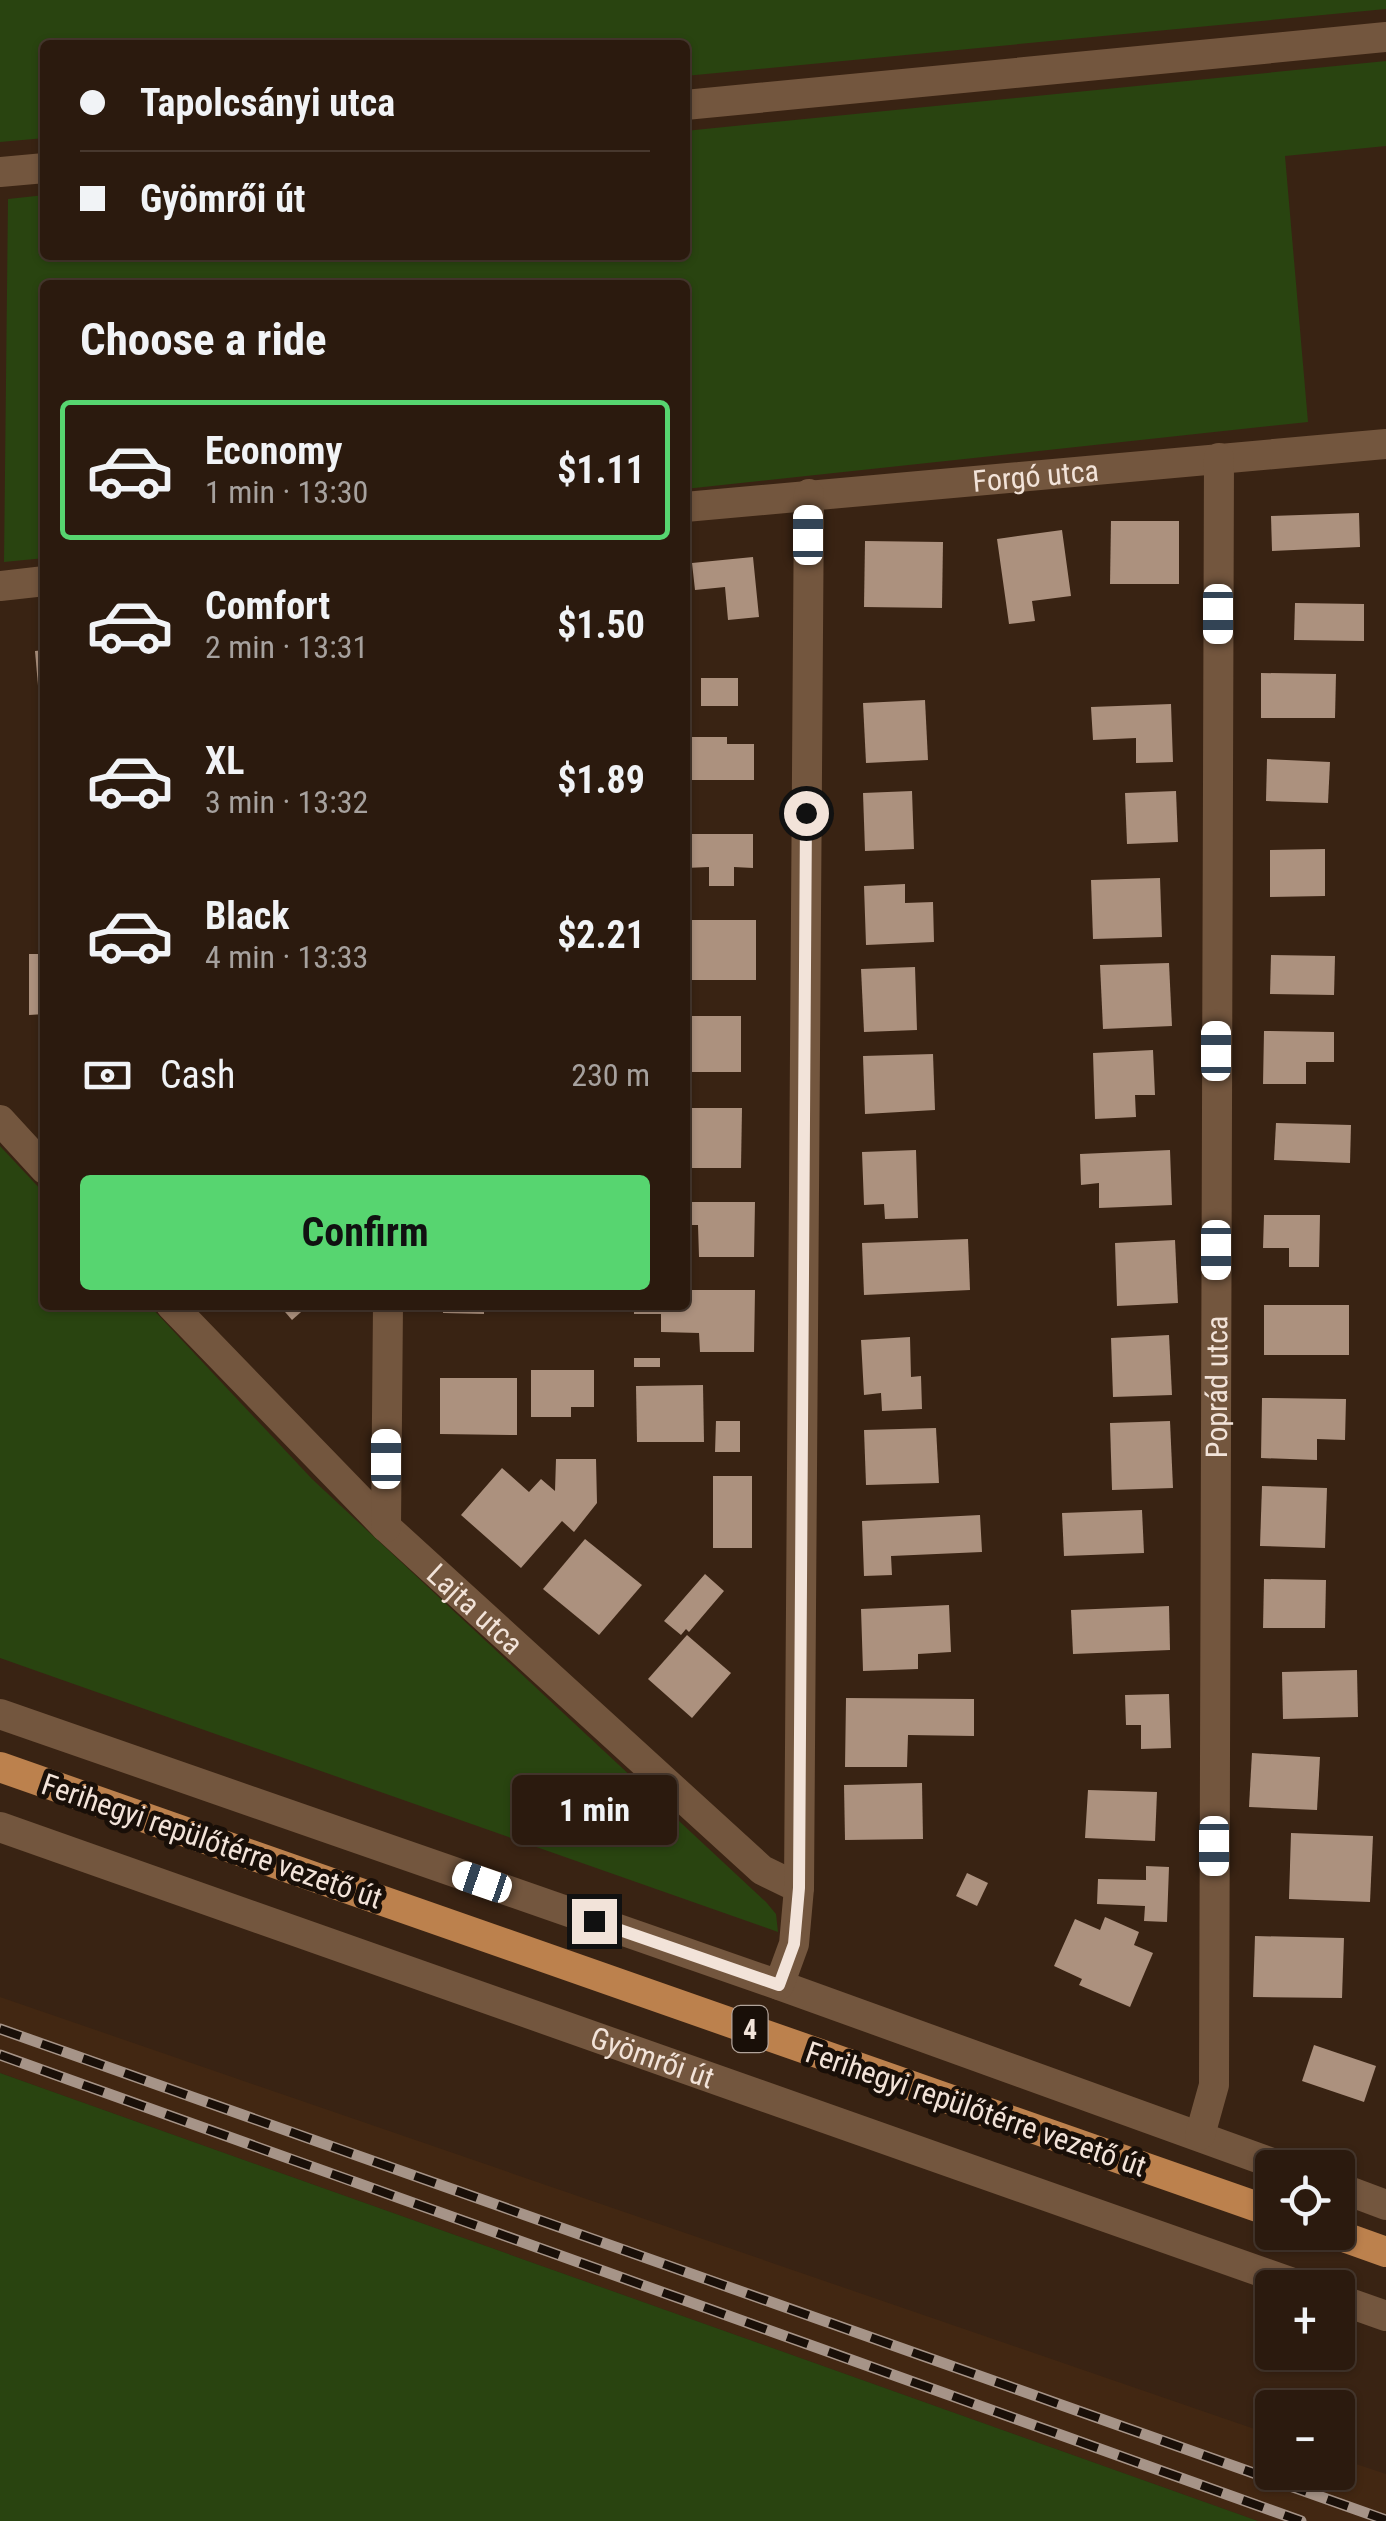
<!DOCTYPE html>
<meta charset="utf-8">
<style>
:root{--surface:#2b1a0e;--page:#332317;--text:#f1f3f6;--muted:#a6a19e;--line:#47382e;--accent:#57d570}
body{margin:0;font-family:"Roboto Condensed",sans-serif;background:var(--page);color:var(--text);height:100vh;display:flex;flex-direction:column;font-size:38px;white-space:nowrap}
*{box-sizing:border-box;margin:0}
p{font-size:32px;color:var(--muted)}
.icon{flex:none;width:55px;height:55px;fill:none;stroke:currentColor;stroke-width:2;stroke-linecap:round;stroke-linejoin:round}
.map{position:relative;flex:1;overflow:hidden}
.side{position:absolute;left:40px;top:280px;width:650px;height:1030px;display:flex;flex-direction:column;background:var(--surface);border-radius:10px;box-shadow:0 2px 8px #0004,0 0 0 2px var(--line)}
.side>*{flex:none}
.hud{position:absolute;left:40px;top:40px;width:650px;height:220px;border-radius:10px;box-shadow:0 2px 8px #0004,0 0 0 2px var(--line);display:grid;align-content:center;height:220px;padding:0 40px;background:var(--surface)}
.fabs{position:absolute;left:1255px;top:2150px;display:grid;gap:20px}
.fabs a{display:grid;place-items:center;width:100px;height:100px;border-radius:10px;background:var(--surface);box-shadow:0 2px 8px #0004,0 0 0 2px var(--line);font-size:50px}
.end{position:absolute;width:45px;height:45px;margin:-22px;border:12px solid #f2e3d9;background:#111;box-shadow:0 0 0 5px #111}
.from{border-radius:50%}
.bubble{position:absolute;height:70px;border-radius:10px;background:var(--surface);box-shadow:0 2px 8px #0004,0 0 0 2px var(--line);font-size:32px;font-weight:700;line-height:70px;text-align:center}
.car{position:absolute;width:30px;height:60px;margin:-30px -15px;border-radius:12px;box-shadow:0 0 8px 2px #0007;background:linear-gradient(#fff 24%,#345 0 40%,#fff 0 76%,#345 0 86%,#fff 0)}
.hud b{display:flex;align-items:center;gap:35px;height:95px;font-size:38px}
.hud b+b{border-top:2px solid var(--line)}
.hud i{width:25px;height:25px;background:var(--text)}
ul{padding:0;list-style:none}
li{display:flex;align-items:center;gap:30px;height:140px;margin:0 20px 15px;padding:0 20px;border:5px solid transparent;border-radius:10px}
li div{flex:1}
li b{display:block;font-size:38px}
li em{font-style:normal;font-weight:700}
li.current{border-color:var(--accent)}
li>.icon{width:90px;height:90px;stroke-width:1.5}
h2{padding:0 40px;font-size:45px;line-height:120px}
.pay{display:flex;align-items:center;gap:25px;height:110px;padding:0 40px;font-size:38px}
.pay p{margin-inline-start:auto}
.primary-button{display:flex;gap:20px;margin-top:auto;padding:20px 40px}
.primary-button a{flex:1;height:115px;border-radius:10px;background:var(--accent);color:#111;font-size:40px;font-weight:700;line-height:115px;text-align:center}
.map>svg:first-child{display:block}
</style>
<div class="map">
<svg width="1386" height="2521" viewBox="0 0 1386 2521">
<rect width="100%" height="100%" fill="#392313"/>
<!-- built -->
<polygon fill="#422712" points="0,1997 1272,2435 1272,2472 1338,2472 1338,2458 1386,2474 1386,2521 1258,2521 0,2073"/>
<!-- green -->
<g fill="#294410">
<polygon points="0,0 1386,0 1386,9 685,76 685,45 45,45 45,138 0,142"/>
<polygon points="1386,61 1386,146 1285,156 1308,422 685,489 685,285 45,285 45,558 4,562 8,199 45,195 45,255 685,255 685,131"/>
<polygon points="0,1146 45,1194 45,1305 149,1305 312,1479 766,1902 776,1914 778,1932 0,1658"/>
<polygon points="0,2073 1258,2521 0,2521"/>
</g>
<!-- building -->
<g fill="#ac917e">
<polygon points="1359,513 1360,547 1272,551 1271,516"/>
<polygon points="1111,521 1179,521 1179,584 1110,584"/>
<polygon points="1062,530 1071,596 1032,601 1035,621 1009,624 997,539"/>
<polygon points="865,541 943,542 942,608 864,607"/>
<polygon points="753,557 759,617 728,620 725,587 695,590 692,563"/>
<polygon points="1295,603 1364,604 1364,641 1294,640"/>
<polygon points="45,650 45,697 39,697 35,651"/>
<polygon points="1261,673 1336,674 1335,718 1261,718"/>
<rect x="701" y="678" width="37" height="28"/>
<polygon points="925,700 928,760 866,763 863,703"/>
<polygon points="1171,704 1173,762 1136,763 1136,738 1093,740 1091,707"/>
<polygon points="688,737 727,737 727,744 754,744 754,780 688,780"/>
<polygon points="1267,759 1330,762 1328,803 1266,801"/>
<polygon points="912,791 914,849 865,851 863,793"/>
<polygon points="1176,791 1178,842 1127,844 1125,793"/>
<polygon points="685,834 753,834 753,868 734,867 734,886 709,886 709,867 685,868"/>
<polygon points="1325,849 1325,896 1270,897 1270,850"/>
<polygon points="1160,878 1162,937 1093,939 1091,880"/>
<polygon points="905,884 905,903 933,902 934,942 866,945 864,886"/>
<rect x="685" y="920" width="71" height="60"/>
<polygon points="29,954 45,954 45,1014 29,1015"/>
<polygon points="1271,955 1335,956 1334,995 1270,994"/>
<polygon points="1169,963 1172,1026 1103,1029 1100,965"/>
<polygon points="915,967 917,1030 864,1032 861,969"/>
<rect x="685" y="1016" width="56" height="56"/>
<polygon points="1264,1031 1334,1032 1334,1062 1306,1062 1306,1084 1263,1084"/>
<polygon points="1153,1050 1155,1095 1135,1095 1136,1117 1095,1119 1093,1053"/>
<polygon points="933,1054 935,1110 865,1114 863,1056"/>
<polygon points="685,1108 742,1108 741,1168 685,1168"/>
<polygon points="1276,1123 1351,1125 1350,1163 1274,1160"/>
<polygon points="916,1150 918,1218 885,1219 884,1204 864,1205 862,1152"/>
<polygon points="1170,1150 1172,1205 1099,1208 1099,1183 1081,1185 1080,1154"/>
<polygon points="685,1202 755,1202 754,1257 699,1257 698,1225 685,1225"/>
<polygon points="1264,1215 1320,1215 1319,1267 1289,1267 1289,1248 1263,1248"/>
<polygon points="968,1239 970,1290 864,1295 862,1243"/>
<polygon points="1175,1240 1178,1303 1117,1306 1115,1243"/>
<polygon points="685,1290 755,1290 754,1352 700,1352 699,1333 661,1332 661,1314 634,1314 634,1305 685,1305"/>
<polygon points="279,1305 309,1305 292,1320"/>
<polygon points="443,1305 484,1305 484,1314 443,1313"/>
<rect x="1264" y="1305" width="85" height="50"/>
<polygon points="1169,1335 1172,1395 1113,1397 1111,1338"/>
<polygon points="910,1337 911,1377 921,1376 922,1409 882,1411 881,1393 864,1395 861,1340"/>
<rect x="634" y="1358" width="26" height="9"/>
<polygon points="531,1370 594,1370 594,1407 571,1407 571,1417 531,1417"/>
<polygon points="440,1378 517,1378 517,1435 440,1434"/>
<polygon points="703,1385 704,1442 637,1442 636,1386"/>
<polygon points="1262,1398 1346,1399 1345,1440 1317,1439 1317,1460 1261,1458"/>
<polygon points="716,1421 740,1421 740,1452 715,1452"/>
<polygon points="1170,1421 1173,1488 1112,1490 1110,1423"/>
<polygon points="936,1428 939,1483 866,1485 864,1430"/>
<polygon points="556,1459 596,1459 597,1503 574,1532 562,1521 521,1568 461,1515 502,1468 529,1492 541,1479 555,1491"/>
<rect x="713" y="1476" width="39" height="72"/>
<polygon points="1262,1486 1327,1488 1325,1548 1260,1546"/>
<polygon points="1142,1510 1144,1553 1064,1556 1062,1513"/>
<polygon points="980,1515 982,1552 891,1556 892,1575 864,1576 862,1521"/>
<polygon points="585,1539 642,1585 599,1635 543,1589"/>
<polygon points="705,1574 724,1591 689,1632 686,1629 681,1635 664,1621"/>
<polygon points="1264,1579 1326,1580 1325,1628 1263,1628"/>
<polygon points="949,1605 951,1652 918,1654 918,1669 863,1671 861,1609"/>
<polygon points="1169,1606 1170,1650 1073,1654 1071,1610"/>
<polygon points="687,1635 731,1673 692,1718 648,1679"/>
<polygon points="1357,1670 1358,1717 1283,1719 1282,1672"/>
<polygon points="1169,1694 1171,1748 1141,1749 1141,1725 1126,1725 1125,1695"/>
<polygon points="846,1698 974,1699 974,1736 908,1735 907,1767 845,1767"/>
<polygon points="1252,1753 1320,1757 1317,1810 1249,1807"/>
<polygon points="922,1783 923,1839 845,1840 844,1785"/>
<polygon points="563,1788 579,1798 573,1806 558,1796"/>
<polygon points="1088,1790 1157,1792 1155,1841 1085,1838"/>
<polygon points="1291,1833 1373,1836 1370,1902 1289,1899"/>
<polygon points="1146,1866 1169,1867 1167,1922 1144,1921 1145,1906 1097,1904 1098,1879 1146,1880"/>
<polygon points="967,1873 988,1883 977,1906 956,1896"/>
<polygon points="1105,1917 1139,1932 1134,1945 1153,1953 1130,2007 1079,1985 1082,1979 1054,1966 1075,1919 1100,1930"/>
<polygon points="1255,1936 1344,1938 1342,1998 1253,1997"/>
<polygon points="1314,2045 1376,2066 1364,2102 1302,2081"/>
</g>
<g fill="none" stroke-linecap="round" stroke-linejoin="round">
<!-- minor -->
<g stroke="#73563e" stroke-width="30">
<polyline points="685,105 1386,37"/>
<polyline points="0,172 45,168"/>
<path id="s1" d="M685,507L1386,444"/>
<polyline points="0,586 45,581"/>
<polyline points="0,1120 45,1169"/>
<path id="s2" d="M171,1305L386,1527L762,1870L799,1888"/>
<polyline points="386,1527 388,1305"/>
<polyline points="0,1714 779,1985 1286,2168"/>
<path id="s3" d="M0,1827L1307,2288"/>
<polyline points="779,1985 794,1944 799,1888 809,494"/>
<path id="s4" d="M1200,2135L1214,2085L1219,458"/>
<polyline points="1338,2187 1386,2205"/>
<polyline points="1338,2299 1386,2316"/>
</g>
<!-- major -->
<g stroke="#bc814d" stroke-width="30">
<polyline points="0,1767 1272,2212"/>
<polyline points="1330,2232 1386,2252"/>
</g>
<!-- rail casing -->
<g stroke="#a69488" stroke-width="11">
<g id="rail">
<polyline points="0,2029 1386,2520"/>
<polyline points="0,2055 1301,2521"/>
</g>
</g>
<!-- rail -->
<use href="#rail" stroke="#190f08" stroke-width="8" stroke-dasharray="22" stroke-linecap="butt"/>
</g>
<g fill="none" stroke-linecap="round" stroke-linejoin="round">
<!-- route -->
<polyline stroke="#f2e3d9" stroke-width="12" points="594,1921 779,1985 794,1944 799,1888 806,813"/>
</g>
<g text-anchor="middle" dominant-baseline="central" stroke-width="10" stroke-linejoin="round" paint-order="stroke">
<!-- shield labels -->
<rect fill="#190f08" stroke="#b1a39a" stroke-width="2.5" x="732.5" y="2006" width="35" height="46" rx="8"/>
<g font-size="28" font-weight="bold" fill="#f2e3d9">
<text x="750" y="2029">4</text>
</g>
<!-- street labels -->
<g font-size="30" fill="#f2e3d9" stroke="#190f08">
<text stroke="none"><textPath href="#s1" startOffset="352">Forgó utca</textPath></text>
<text stroke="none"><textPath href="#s4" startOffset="750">Poprád utca</textPath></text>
<text stroke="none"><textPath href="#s2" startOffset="430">Lajta utca</textPath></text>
<text transform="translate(212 1841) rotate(19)">Ferihegyi repülőtérre vezető út</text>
<text stroke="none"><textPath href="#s3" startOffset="692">Gyömrői út</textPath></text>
<text transform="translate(976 2109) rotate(19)">Ferihegyi repülőtérre vezető út</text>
</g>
</g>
</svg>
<div class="fabs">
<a><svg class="icon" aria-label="locate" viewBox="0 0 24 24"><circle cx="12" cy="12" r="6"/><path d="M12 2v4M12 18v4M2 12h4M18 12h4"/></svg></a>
<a>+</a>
<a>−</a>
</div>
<i class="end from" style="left:806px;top:813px"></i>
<i class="end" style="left:594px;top:1921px"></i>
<div class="bubble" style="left:512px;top:1775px;width:165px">1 min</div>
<i class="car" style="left:808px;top:535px;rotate:0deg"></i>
<i class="car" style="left:1218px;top:614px;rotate:180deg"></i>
<i class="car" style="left:1216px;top:1051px;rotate:0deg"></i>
<i class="car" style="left:1216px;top:1250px;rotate:180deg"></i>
<i class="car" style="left:386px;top:1459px;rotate:0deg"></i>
<i class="car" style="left:1214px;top:1846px;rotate:180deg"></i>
<i class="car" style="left:482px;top:1882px;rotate:289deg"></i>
<div class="hud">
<b><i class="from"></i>Tapolcsányi utca</b>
<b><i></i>Gyömrői út</b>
</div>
<section class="side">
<h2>Choose a ride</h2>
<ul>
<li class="current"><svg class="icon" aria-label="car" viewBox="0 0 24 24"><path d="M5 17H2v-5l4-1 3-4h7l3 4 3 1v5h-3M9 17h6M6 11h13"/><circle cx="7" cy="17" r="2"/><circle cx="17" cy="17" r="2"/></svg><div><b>Economy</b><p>1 min · 13:30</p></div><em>$1.11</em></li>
<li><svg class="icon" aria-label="car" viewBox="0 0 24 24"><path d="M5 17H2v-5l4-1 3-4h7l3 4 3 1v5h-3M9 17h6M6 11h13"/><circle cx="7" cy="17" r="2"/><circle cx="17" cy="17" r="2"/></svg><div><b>Comfort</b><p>2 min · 13:31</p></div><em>$1.50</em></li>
<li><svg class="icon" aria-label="car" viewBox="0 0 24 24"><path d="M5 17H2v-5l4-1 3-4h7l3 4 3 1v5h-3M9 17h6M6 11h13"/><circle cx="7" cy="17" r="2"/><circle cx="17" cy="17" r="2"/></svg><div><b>XL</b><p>3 min · 13:32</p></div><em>$1.89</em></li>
<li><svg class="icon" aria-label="car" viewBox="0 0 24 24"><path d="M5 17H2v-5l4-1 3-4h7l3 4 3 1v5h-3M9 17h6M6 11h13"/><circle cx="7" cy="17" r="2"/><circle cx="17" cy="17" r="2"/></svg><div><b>Black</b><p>4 min · 13:33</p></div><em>$2.21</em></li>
</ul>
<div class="pay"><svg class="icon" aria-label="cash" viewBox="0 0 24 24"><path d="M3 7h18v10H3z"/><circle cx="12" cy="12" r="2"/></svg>Cash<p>230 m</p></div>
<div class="primary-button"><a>Confirm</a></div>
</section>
</div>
